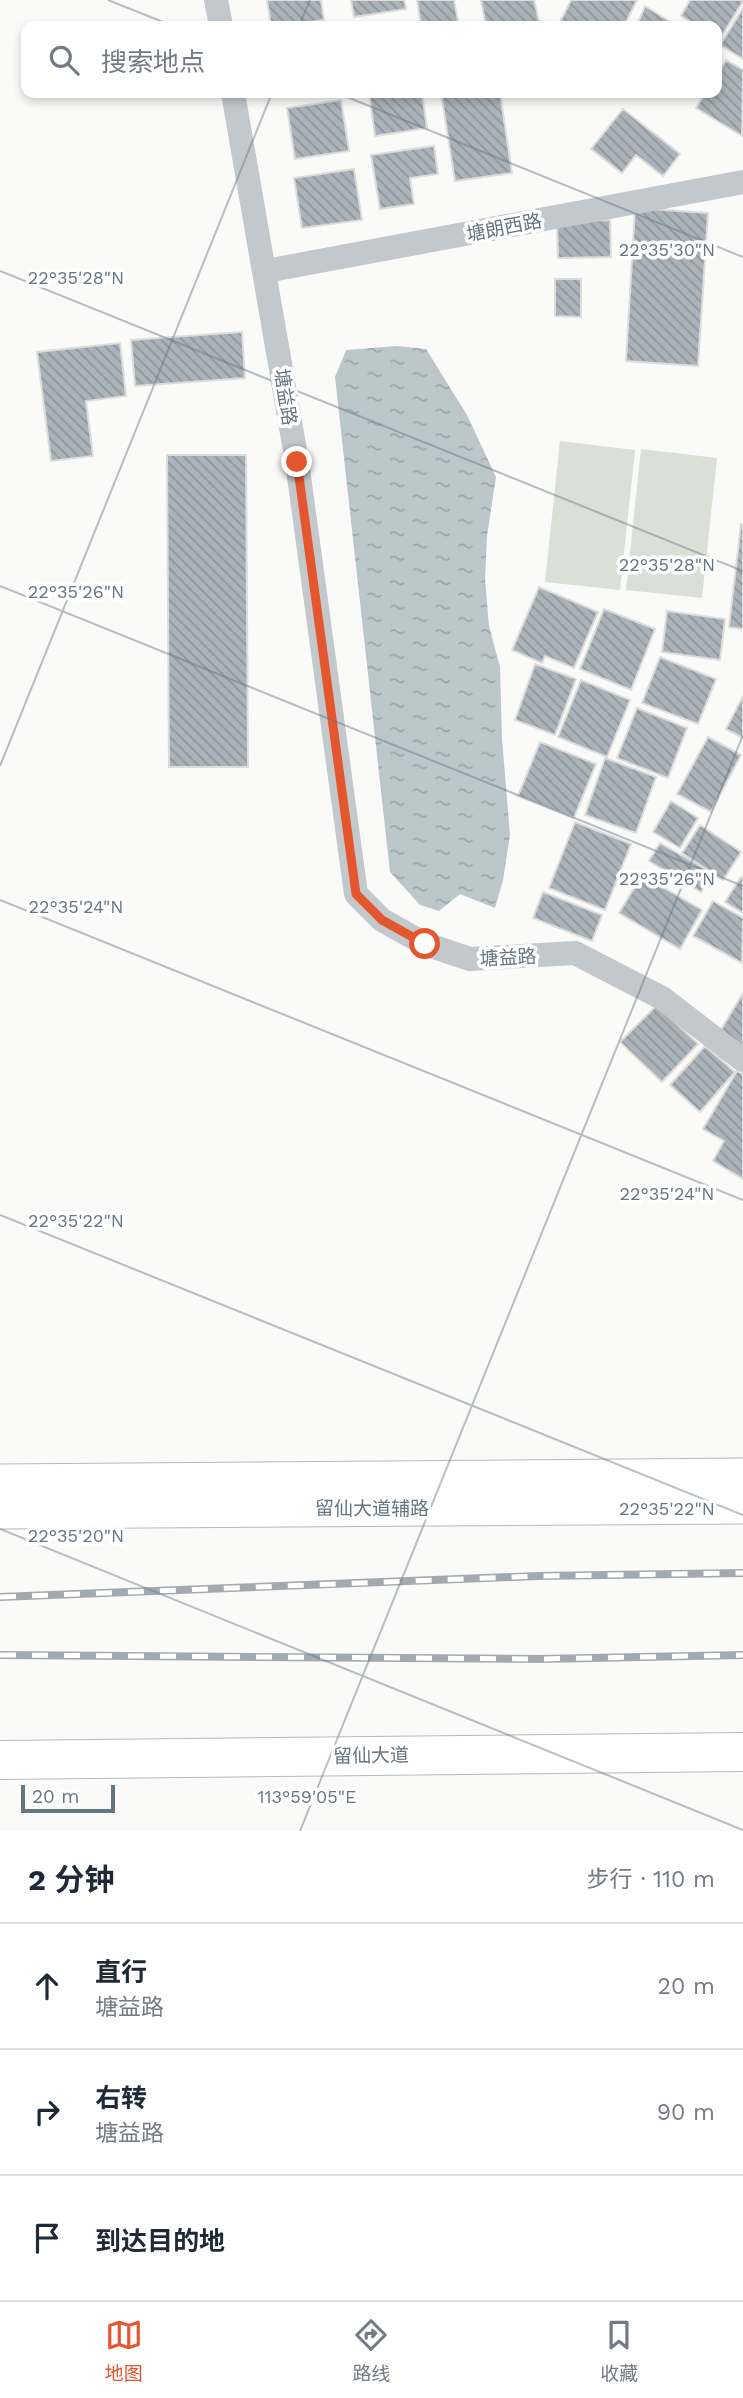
<!DOCTYPE html>
<html lang="zh">
<head>
<meta charset="utf-8">
<style>
  :root { --surface:#fff; --page:#f2f2f3; --text:#1f2937; --muted:#747a83; --line:#e0e1e3; --accent:#e4572e }
  body { margin:0; font-family:"Work Sans","Noto Sans SC",sans-serif; background:var(--page); color:var(--text) }
  .scale { position:absolute; left:21px; bottom:18px; width:94px; box-sizing:border-box; padding-left:7px; border:4px solid #657683; border-top:0; font-size:19px; line-height:24px; white-space:nowrap; color:#657683; -webkit-text-stroke:5px #fff; paint-order:stroke }
  .stop { position:absolute; width:21px; height:21px; margin:-16px; border:5px solid #e4572e; border-radius:50%; background:#fff }
  .stop.end { background:#e4572e; border-color:#fff; box-shadow:0 2px 7px #0008 }
  .list { margin:0; padding:0; list-style:none }
  h2 { display:flex; justify-content:space-between; align-items:center; height:91px; margin:0; padding:0 28px; font-size:30px }
  h2 small { font-size:23px; font-weight:400; color:var(--muted) }
  .list li { display:grid; grid-template-columns:46px 1fr auto; gap:21px; align-items:center; box-sizing:border-box; height:126px; padding:0 28px; border-top:2px solid var(--line) }
  .list b { display:block; font-size:26px; white-space:nowrap }
  .list p { margin:0; font-size:23px; white-space:nowrap; color:var(--muted) }
  .list em { font-size:23px; font-style:normal; color:var(--muted) }
  .icon { flex:none; width:38px; height:38px; fill:none; stroke:currentColor; stroke-width:2; stroke-linecap:round; stroke-linejoin:round }
  .map { position:relative; flex:none; width:743px; height:1831px; overflow:hidden }
  .search { position:absolute; background:var(--surface); box-shadow:0 4px 10px #0003; left:21px; right:21px; top:21px; height:77px; display:flex; align-items:center; gap:18px; box-sizing:border-box; padding:0 24px; border-radius:14px; color:var(--muted); font-size:26px }
  .sheet { height:469px; background:var(--surface) }
  nav { display:flex; justify-content:space-around; align-items:center; box-sizing:border-box; height:98px; border-top:2px solid var(--line); background:var(--surface); font-size:19px; color:var(--muted) }
  nav a { display:grid; justify-items:center; gap:4px }
  nav .on { color:var(--accent) }
  .map>svg:first-child { display:block }
  .green { fill:#dadfd7 }
  .water { fill:url(#water-ripples) }
  .building { fill:url(#building-back-hatch); stroke:#dcdcda; stroke-width:2 }
  .lines { fill:none; stroke-linecap:round; stroke-linejoin:round }
  .secondary-casing { stroke:#b3babf; stroke-width:37 }
  .primary-casing { stroke:#b5babe; stroke-width:40 }
  .street { stroke:#c3c8cc; stroke-width:24 }
  .secondary { stroke:#fff; stroke-width:35 }
  .primary { stroke:#fff; stroke-width:38 }
  .rail-casing { stroke:#a2aab0; stroke-width:8 }
  .rail { stroke:#fff; stroke-width:5; stroke-dasharray:16; stroke-linecap:butt }
  .route { stroke:#e4572e; stroke-width:9 }
  .ticks { fill:none; stroke:#657683; stroke-width:2; stroke-opacity:0.45 }
  .labels { text-anchor:middle; stroke-width:7; stroke-linejoin:round; paint-order:stroke }
  .street-label { font-size:19px; fill:#657683; stroke:#fff }
  .ticks-label { font-size:18px; text-anchor:middle; fill:#657683; stroke:#fff; stroke-width:7; stroke-linejoin:round; paint-order:stroke }
</style>
</head>
<body>
<div class="map">
<svg width="743" height="1831" viewBox="0 0 743 1831">
  <defs>
    <pattern id="water-ripples" width="26" height="14" patternUnits="userSpaceOnUse" patternTransform="scale(1.75)"><rect width="26" height="14" fill="#bbc7cb"/><path d="M2 4q2-2 4 0t4 0M15 11q2-2 4 0t4 0" fill="none" stroke="#9ca6aa"/></pattern>
    <pattern id="building-back-hatch" width="6" height="6" patternUnits="userSpaceOnUse" patternTransform="scale(1.75)"><rect width="6" height="6" fill="#aab3b9"/><path d="M-1 5l2 2M0 0l6 6M5-1l2 2" fill="none" stroke="#8e969c"/></pattern>
  </defs>
  <rect width="100%" height="100%" fill="#fafaf8"/>
  <path class="green" d="M560 441 635 450 620 590 545 582Z
    M641 449 717 458 702 598 626 590Z"/>
  <path class="water" d="M397 346 426 349 467 415 496 477 487 536 485 579 489 626 500 667 502 739 510 835 503 880 495 908 460 894 439 911 420 905 390 872 335 377 346 350Z"/>
  <path class="building" d="M267 0H321L324 20 286 26H271Z
    M351 0H404L406 9 354 17Z
    M417 0H454L459 26H421Z
    M481 0H534L540 26H486Z
    M571 0H637L624 26H569L560 22Z
    M690 0H743V1L720 39 717 37V26H698L681 16Z
    M645 6 677 26H637Z
    M743 8V59L720 45Z
    M726 60 743 70 742 136 696 108 705 93H717V75Z
    M369 93H422L427 128 375 136Z
    M441 93H500L512 173 455 181Z
    M341 100 349 151 295 159 287 108Z
    M623 109 680 154 663 176 636 155 622 173 591 149Z
    M434 146 438 174 410 178 414 204 380 209 371 155Z
    M354 169 362 220 302 228 294 178Z
    M635 208 708 213 698 366 626 361Z
    M610 220 611 257 558 258 557 221Z
    M555 279H581V317L555 316Z
    M242 332 245 378 135 386 131 340Z
    M120 343 126 396 86 401 93 456 51 461 37 352Z
    M167 455H246L248 767H169Z
    M741 524 743 525V629L729 627Z
    M539 587 598 612 574 668 545 656 542 663 512 650Z
    M604 609 655 629 631 690 580 669Z
    M667 611 725 619 720 660 662 652Z
    M660 657 716 679 698 724 642 703Z
    M535 664 576 679 555 735 515 720Z
    M581 680 630 700 607 757 558 737Z
    M743 696V738L726 729Z
    M637 708 687 728 668 778 617 758Z
    M708 737 741 755 711 812 677 794Z
    M540 742 596 764 574 818 518 796Z
    M605 758 656 777 636 833 585 815Z
    M671 801 698 818 680 848 653 832Z
    M575 822 631 844 605 910 549 888Z
    M700 825 741 852 723 880 682 853Z
    M660 843 712 873 701 892 649 861Z
    M642 875 702 910 680 949 619 913Z
    M741 877 743 879V913L725 902Z
    M543 892 602 915 592 941 533 918Z
    M713 901 743 918 742 963 693 936Z
    M743 993V1047L719 1033Z
    M657 1005 698 1044 662 1082 620 1042Z
    M705 1046 735 1072 700 1112 670 1085Z
    M737 1071 743 1074V1179L713 1161 724 1141 703 1129Z"/>
  <g class="lines">
    <defs>
      <path id="secondary" d="M0 1482 743 1476
        M0 1511 743 1506"/>
      <path id="primary" d="M0 1760 743 1752"/>
    </defs>
    <use href="#secondary" class="secondary-casing"/>
    <use href="#primary" class="primary-casing"/>
    <path class="street" d="M216 0 221 26
      M233 93 297 462 356 894 382 920 425 944 470 959 575 953 662 998 743 1060
      M266 271 743 182"/>
    <use href="#secondary" class="secondary"/>
    <use href="#primary" class="primary"/>
    <defs>
      <path id="rail" d="M0 1597 538 1576 743 1573
        M0 1655 541 1659 743 1655"/>
    </defs>
    <use href="#rail" class="rail-casing"/>
    <use href="#rail" class="rail"/>
  </g>
  <g class="lines">
    <path class="route" d="M297 462 356 894 382 920 425 944"/>
  </g>
  <path class="ticks" d="M108 0 173 26M299 26 310 0M337 93 743 257M0 271 743 571M0 586 743 886M0 766 272 93M0 900 743 1200M0 1215 743 1515M0 1529 743 1830M300 1831 743 735"/>
  <g class="labels">
    <g class="street-label">
      <text transform="translate(504 227) rotate(-11)" y="7">塘朗西路</text>
      <text transform="translate(286 397) rotate(81)" y="7">塘益路</text>
      <text transform="translate(508 957) rotate(-3)" y="7">塘益路</text>
      <text x="372" y="1515">留仙大道辅路</text>
      <text transform="translate(371 1755) rotate(-1)" y="7">留仙大道</text>
    </g>
  </g>
  <g class="ticks-label">
    <text x="667" y="256">22°35'30"N</text>
    <text x="76" y="284">22°35'28"N</text>
    <text x="667" y="571">22°35'28"N</text>
    <text x="76" y="598">22°35'26"N</text>
    <text x="667" y="885">22°35'26"N</text>
    <text x="76" y="913">22°35'24"N</text>
    <text x="667" y="1200">22°35'24"N</text>
    <text x="76" y="1227">22°35'22"N</text>
    <text x="667" y="1515">22°35'22"N</text>
    <text x="76" y="1542">22°35'20"N</text>
    <text x="307" y="1803">113°59'05"E</text>
  </g>
</svg>
<div class="scale">20 m</div>
<div class="stop" style="left:425px;top:944px"></div>
<div class="stop end" style="left:297px;top:462px"></div>
<div class="search"><svg class="icon" aria-label="search" viewBox="0 0 24 24"><circle cx="10" cy="10" r="6"/><path d="M15 15l6 6"/></svg>搜索地点</div>
</div>
<section class="sheet">
<h2>2 分钟<small>步行 · 110 m</small></h2>
<ul class="list">
<li><svg class="icon" aria-label="ahead" viewBox="0 0 24 24"><path d="M12 20V5M6 11l6-6 6 6"/></svg><div><b>直行</b><p>塘益路</p></div><em>20 m</em></li>
<li><svg class="icon" aria-label="right" viewBox="0 0 24 24"><path d="M7 20v-9h11M14 6l5 5-5 5"/></svg><div><b>右转</b><p>塘益路</p></div><em>90 m</em></li>
<li><svg class="icon" aria-label="arrive" viewBox="0 0 24 24"><path d="M6 21V4h12l-3 4 3 4H6"/></svg><div><b>到达目的地</b></div></li>
</ul>
</section>
<nav>
<a class="on"><svg class="icon" aria-label="map" viewBox="0 0 24 24"><path d="M3 6l6-2 6 2 6-2v14l-6 2-6-2-6 2zM9 4v14M15 6v14"/></svg>地图</a>
<a><svg class="icon" aria-label="directions" viewBox="0 0 24 24"><path d="M12 3l9 9-9 9-9-9zM9 14v-3h6M13 9l2 2-2 2"/></svg>路线</a>
<a><svg class="icon" aria-label="saved" viewBox="0 0 24 24"><path d="M7 4h10v16l-5-4-5 4z"/></svg>收藏</a>
</nav>
</body>
</html>
